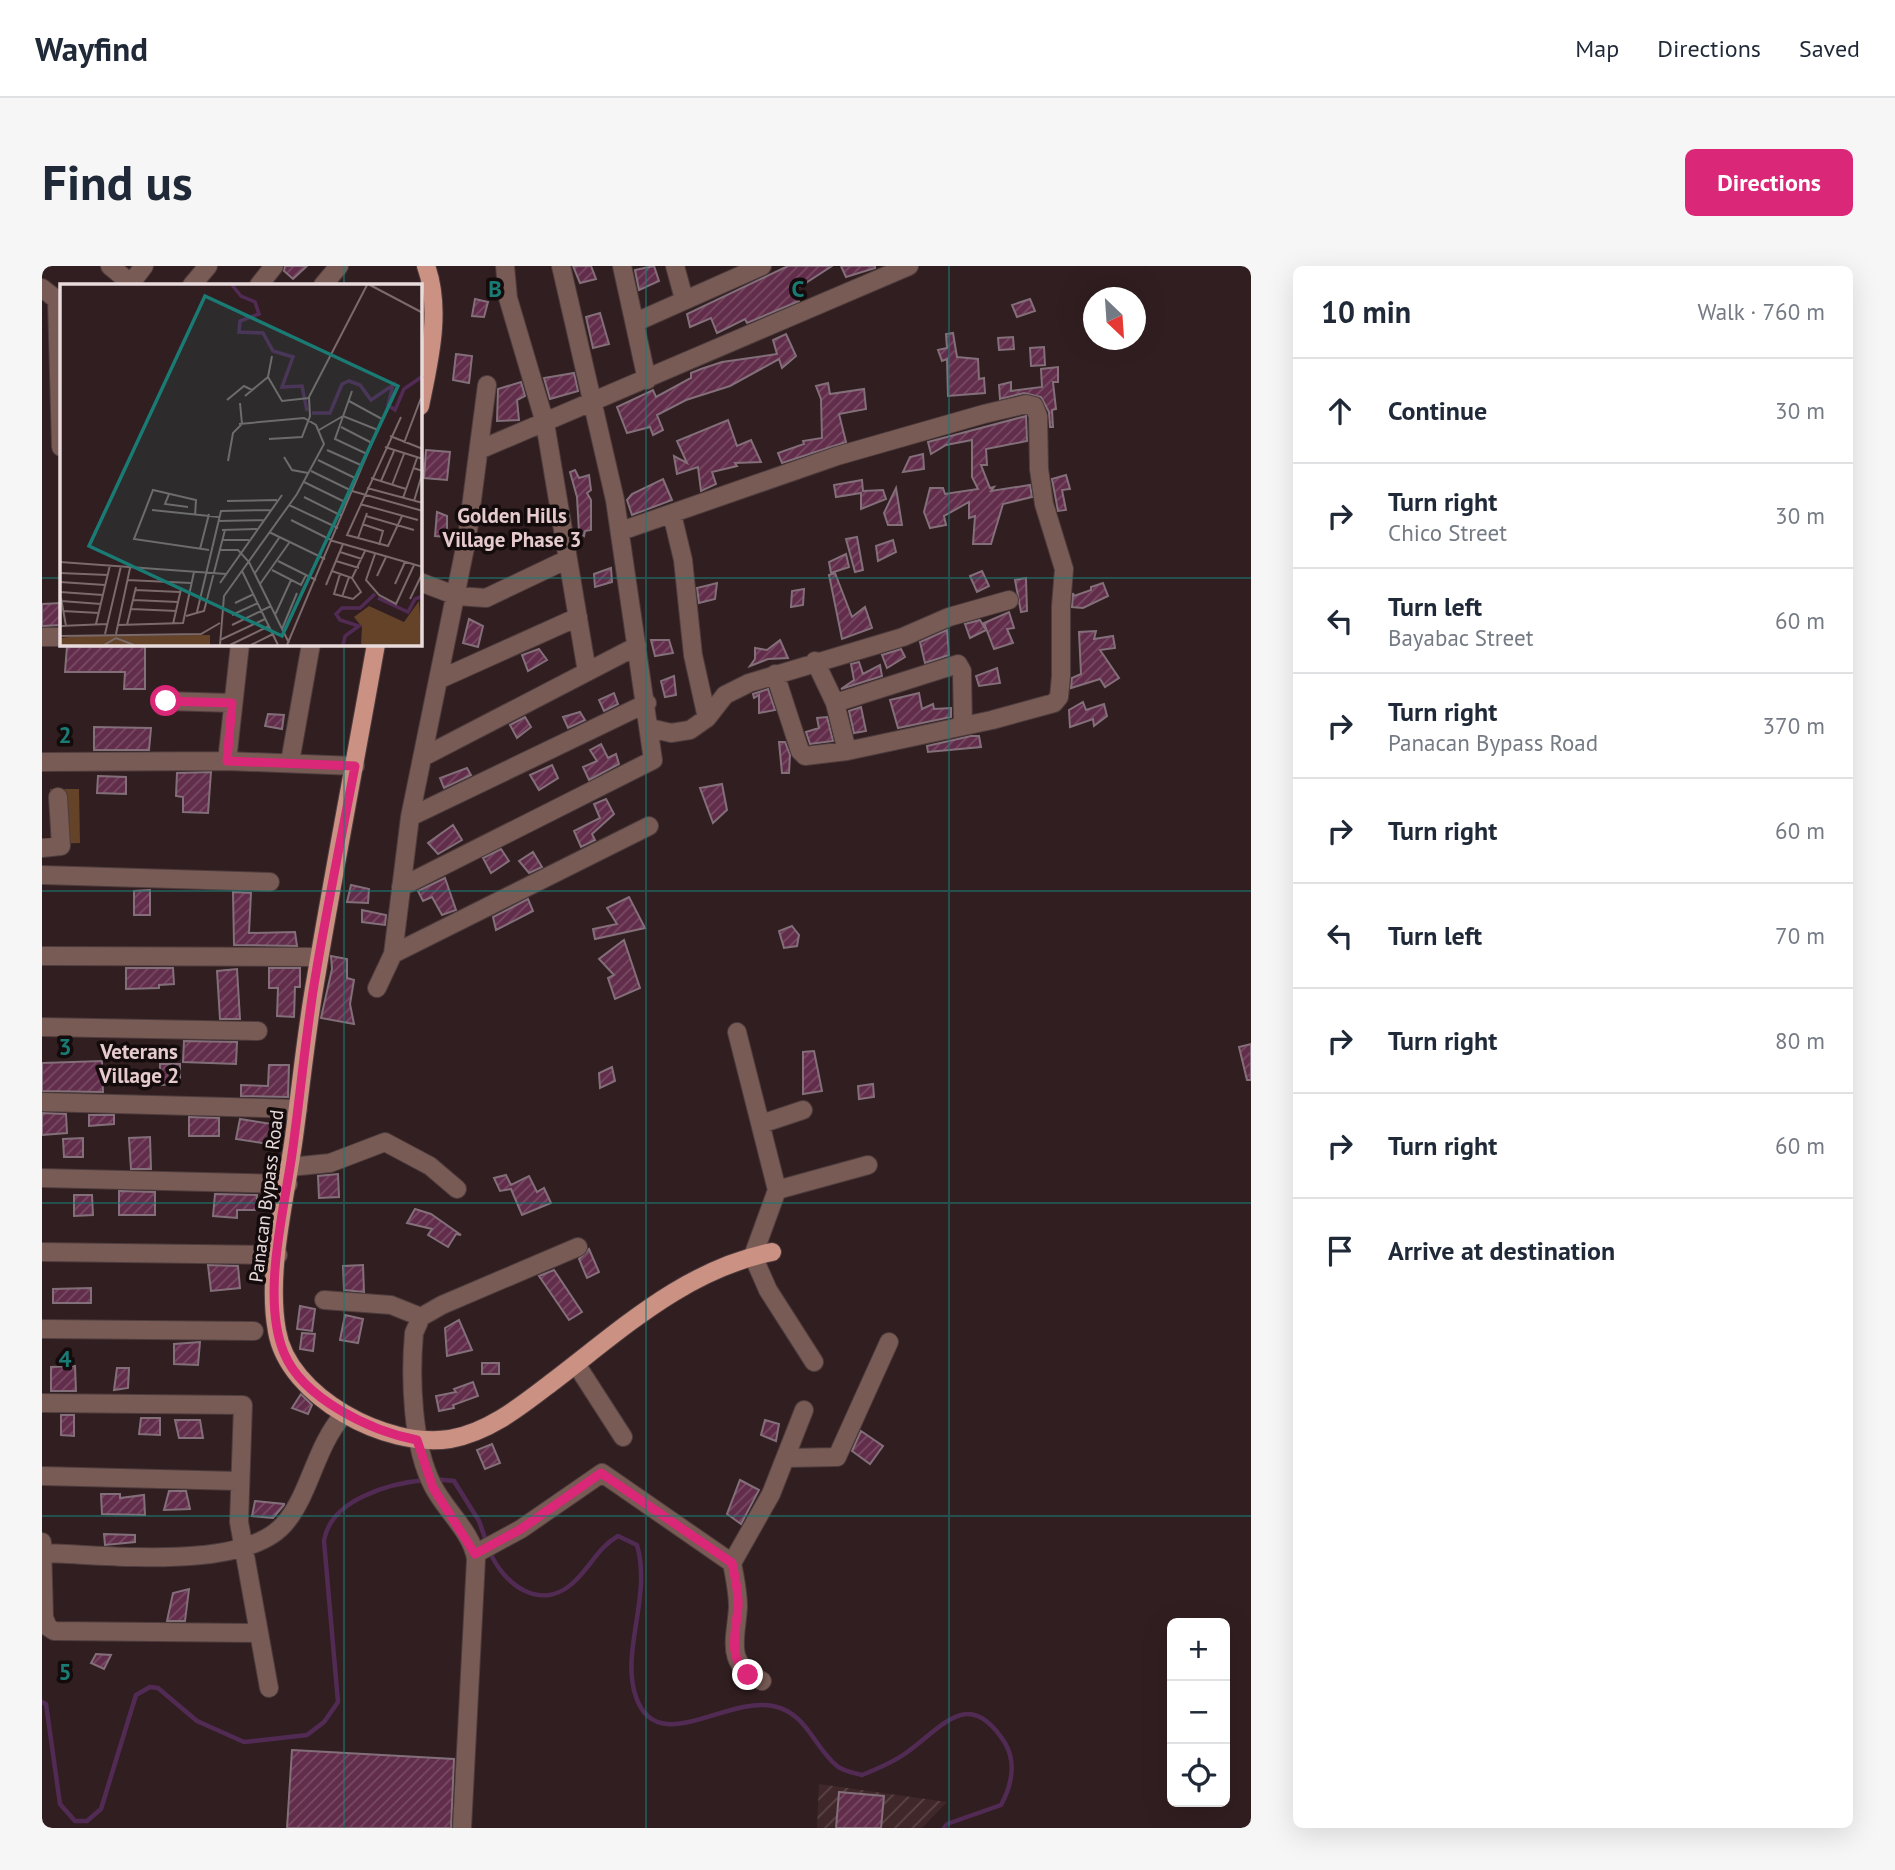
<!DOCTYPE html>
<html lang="en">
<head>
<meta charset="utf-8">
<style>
  :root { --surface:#fff; --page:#f6f6f7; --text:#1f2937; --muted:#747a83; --line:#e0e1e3; --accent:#db2777 }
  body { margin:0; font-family:"PT Sans",sans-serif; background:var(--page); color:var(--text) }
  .controls { position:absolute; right:21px; bottom:21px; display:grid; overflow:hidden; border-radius:10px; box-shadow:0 7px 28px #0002 }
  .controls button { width:63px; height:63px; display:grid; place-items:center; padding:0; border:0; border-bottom:2px solid var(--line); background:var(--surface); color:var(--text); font:35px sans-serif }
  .compass { position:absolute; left:1041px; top:21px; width:63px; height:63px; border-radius:50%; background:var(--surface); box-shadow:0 7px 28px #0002; rotate:155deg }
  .stop { position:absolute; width:21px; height:21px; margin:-16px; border:5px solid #db2777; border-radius:50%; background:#fff }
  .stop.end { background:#db2777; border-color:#fff; box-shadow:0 2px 7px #0008 }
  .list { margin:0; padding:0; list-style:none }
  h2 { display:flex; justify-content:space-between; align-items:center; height:91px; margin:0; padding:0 28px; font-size:30px }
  h2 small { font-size:23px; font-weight:400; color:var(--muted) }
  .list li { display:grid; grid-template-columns:46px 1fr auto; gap:21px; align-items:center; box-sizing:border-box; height:105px; padding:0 28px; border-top:2px solid var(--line) }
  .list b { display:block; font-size:26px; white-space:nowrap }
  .list p { margin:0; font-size:23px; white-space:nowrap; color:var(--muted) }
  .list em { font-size:23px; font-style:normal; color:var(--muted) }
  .icon { flex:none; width:38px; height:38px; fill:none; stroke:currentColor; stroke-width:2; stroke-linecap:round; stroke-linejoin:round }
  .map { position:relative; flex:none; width:1209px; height:1562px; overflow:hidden; border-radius:10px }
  header { display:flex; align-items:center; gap:42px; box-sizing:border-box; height:98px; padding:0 35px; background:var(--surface); border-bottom:2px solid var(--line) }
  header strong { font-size:33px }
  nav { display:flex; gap:38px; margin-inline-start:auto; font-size:24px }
  .intro { display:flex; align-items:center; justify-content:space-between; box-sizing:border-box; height:168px; padding:0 42px }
  h1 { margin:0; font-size:49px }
  .button { padding:18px 32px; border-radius:10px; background:var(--accent); color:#fff; font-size:24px; font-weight:700 }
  main { display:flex; gap:42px; padding:0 42px }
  aside { flex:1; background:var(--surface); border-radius:10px; box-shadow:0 7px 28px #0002 }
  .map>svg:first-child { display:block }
  .industrial { fill:url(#industrial-furrows) }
  .park { fill:#644329 }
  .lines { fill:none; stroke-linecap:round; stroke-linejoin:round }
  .stream { stroke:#522b55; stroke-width:4.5 }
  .building { fill:url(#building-hatch); stroke:#836f79; stroke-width:2 }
  .minor-casing { stroke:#4e3c3e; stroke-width:20 }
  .major-casing { stroke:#4e3c3e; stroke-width:20 }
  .minor { stroke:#775b54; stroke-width:18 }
  .major { stroke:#cb9183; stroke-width:18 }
  .route { stroke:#db2777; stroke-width:9 }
  .grid { fill:none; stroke:#1a7b74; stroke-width:2; stroke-opacity:0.55 }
  .labels { text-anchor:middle; stroke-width:7; stroke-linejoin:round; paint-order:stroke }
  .street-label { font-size:19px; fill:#e9dbdc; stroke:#130b0c }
  .neighbourhood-label { font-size:21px; font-weight:bold; fill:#e6cbce; stroke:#130b0c }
  .inset-river { fill:none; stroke:#522b55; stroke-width:3.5 }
  .inset-road { fill:none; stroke:#7b6a6b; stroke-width:2 }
  .view { fill:#1a7b74; fill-opacity:0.15; stroke:#1a7b74; stroke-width:3.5 }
  .inset-edge { fill:none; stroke:#e9dbdc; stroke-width:3.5 }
  .grid-label { font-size:23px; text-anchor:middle; font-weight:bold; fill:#1a7b74; stroke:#130b0c; stroke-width:7; stroke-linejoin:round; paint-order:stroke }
</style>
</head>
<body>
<header>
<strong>Wayfind</strong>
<nav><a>Map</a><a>Directions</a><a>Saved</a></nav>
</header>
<div class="intro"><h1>Find us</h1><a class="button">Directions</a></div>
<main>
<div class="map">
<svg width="1209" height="1562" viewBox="0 0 1209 1562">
  <defs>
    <pattern id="industrial-furrows" width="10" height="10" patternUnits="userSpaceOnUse" patternTransform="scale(1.75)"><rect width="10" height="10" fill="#40272a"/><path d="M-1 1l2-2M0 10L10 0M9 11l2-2" fill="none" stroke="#5c4648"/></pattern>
    <pattern id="building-hatch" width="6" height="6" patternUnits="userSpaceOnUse" patternTransform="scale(1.75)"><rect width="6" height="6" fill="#622d4a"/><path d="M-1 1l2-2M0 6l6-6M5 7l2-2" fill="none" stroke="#784b64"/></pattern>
  </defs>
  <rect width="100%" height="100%" fill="#311e20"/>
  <path class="industrial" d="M777 1518 905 1536 880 1562H775Z"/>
  <path class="park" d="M8 523H37L38 577 9 578Z"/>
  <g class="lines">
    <path class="stream" d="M392 1213 412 1215 437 1255 444 1275
      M447 1284C462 1321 502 1348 535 1313 550 1298 557 1281 576 1270L595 1279C610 1331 578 1386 594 1431 615 1492 684 1430 731 1440 765 1447 771 1480 795 1500 801 1505 812 1507 820 1509 835 1503 850 1497 864 1487 902 1460 927 1420 963 1477 975 1497 969 1521 959 1539L905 1558 902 1562
      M0 1436 4 1438 18 1538 33 1555H45L59 1543 94 1429 108 1421 116 1422 155 1455 202 1476 265 1469 282 1456 296 1436 282 1275C288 1234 347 1217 384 1214"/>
  </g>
  <path class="building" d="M243 0H265L251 13 242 5Z
    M531 0H549L554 13 538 17Z
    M612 0 617 15 597 24 593 4Z
    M746 0H790L756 22 757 35 705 57 703 53 675 67 669 52 648 61 645 48Z
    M799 0H833V2L804 11Z
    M433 33 446 36 442 51 430 50Z
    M988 33 993 45 975 51 970 39Z
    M558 47 567 78 551 82 544 51Z
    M911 67 915 91 936 93 937 113 942 112 943 127 906 130 905 93 900 95 896 84 905 82 904 68Z
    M744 68 754 90 740 102 737 93 688 120 644 134 615 149 621 164 611 169 608 161 585 167 575 141 611 124 614 131 649 112V107L659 103 680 96 735 88 731 74Z
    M971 71 972 83 957 84 956 72Z
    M1002 81 1003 99 989 100 988 82Z
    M414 88 430 90 427 117 411 114Z
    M1016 101V116H1011L1014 143 1010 144 1011 161H1008L1007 146 999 131 982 127 958 133 957 119 969 116V125L1000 121 999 103Z
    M532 107 536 125 508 133 502 112Z
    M479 116 483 130 475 134 477 154 455 155 456 123Z
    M786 117 788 128 822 123 824 143 797 148 804 176 740 197 736 187 762 178 761 175 780 172 779 133 774 120Z
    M984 150 985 175 944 183 945 199H939L948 222 952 221 949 225 988 219 990 231 961 238 949 278H931L933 250 927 252V236L902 250 904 259 888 262 882 246 888 222H901L903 228 936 223 930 211V174L904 179 889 188 886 176Z
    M686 154 695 180 709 174 719 196 693 197 695 200 670 206 674 218 659 225 656 201 635 208 632 190 645 197 635 175Z
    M384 184 408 186 405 214 382 212Z
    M881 188 882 203 861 206 868 191Z
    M533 204 537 212 547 209 549 224 545 227 549 234V264L543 265 542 270 537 266 535 231 528 206Z
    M1024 209 1028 223 1020 224 1024 244 1016 245 1010 213Z
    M621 213 630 234 590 249 585 234 590 228Z
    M820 214 821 225 841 224 844 233 819 243V227L794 231 792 219Z
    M854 222 860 259H846L842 247Z
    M395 246 405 250V271L393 270Z
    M815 271 821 304 813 306 804 273Z
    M851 274 854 286 836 295 834 280Z
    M804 288 807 301 789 307 787 296Z
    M569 302 570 316 553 321 552 308Z
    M940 305 947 320 935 326 928 310Z
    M793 307 810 351 823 341 830 362 800 373 787 309Z
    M984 312 985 345 979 346 973 314Z
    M675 317 673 333 657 337 655 322Z
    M1061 317 1066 330 1041 342 1030 341 1031 327 1032 330 1049 324V321Z
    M762 323 761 339 749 341 750 325Z
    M19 337V359L0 360V338Z
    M967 346 972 362 965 363 971 377 952 383 942 357Z
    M427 353 441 360 436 381 421 377Z
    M938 354 944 364 928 372 923 358Z
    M905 364 907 389 883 397 878 376Z
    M1054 365 1052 373 1071 370 1073 382 1058 384 1077 412 1063 421 1058 413 1029 422 1030 412 1039 408 1037 366Z
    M609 374H627L631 387 613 390Z
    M738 374 746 392 726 393 708 400 713 393V382L725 384Z
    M25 380H103V423H82L83 406H23Z
    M497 383 505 394 486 405 480 389Z
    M859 383 863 391 845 402 840 389Z
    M817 396 821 408 838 399 840 410 799 423 812 414 809 398Z
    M955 402 958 417 937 420 934 410Z
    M632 410 634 429 623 431 619 415Z
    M726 423 733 444 717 447V429L712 432 711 428Z
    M572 427 576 438 562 445 557 434Z
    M877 427 880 443 891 438 892 443 909 442V451L856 462 848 434Z
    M1041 436 1044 444 1062 438 1065 450 1052 460 1051 453 1028 461 1027 444Z
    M819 441 824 465 812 467 807 445Z
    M538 446 543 454 526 462 521 451Z
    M226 448 242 449 240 463 223 460Z
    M483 451 489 461 475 472 468 459Z
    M785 451 791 475 768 478 764 466 777 462 775 452Z
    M52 461 109 462 107 484H52Z
    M929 470H937L939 481 886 486 885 480Z
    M737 476H743L748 489 747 507H740Z
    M559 478 566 492 574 488 577 498 547 514 541 501 555 495 548 484Z
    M510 499 516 512 497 524 488 509Z
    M425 502 429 509 402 522 398 512Z
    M169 506 166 547 141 546V531L134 530 135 507Z
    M56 510 84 511V528L55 527Z
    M680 518 685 544 671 557 658 522Z
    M564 533 572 548 550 568 553 574 539 581 532 565 558 552 552 538Z
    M411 559 420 574 396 588 386 577Z
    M459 583 467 595 449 607 441 592Z
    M491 586 500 601 487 607 477 595Z
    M403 612 414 644 400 649 390 631 381 635 376 625Z
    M309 619 327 623 326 637 305 636Z
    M108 624V649H92V625Z
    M191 626 209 627 207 667 253 666 255 680 192 679Z
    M587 631 603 662 553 673 551 663 575 658 565 642Z
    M486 633 491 645 454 664 451 651Z
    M320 644 344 649 343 659 320 656Z
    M750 660 757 669 755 680 742 682 737 665Z
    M582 674 598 722 573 733 566 712 572 709 557 693Z
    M289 690 305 693V712L312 714 308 738 312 758 279 752 290 703Z
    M84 702H131L132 718 117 719V722L84 723Z
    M227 702H258V721H253L252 751 235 750 236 722H227Z
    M195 703 198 753H178L175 705Z
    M142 775 195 776 194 798 141 796Z
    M1209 778V814H1205L1197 781Z
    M772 785 780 825 761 828V786Z
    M60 795 61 826 0 825V797Z
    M118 798H138V818L118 819Z
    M227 799H247L246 831 199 830V819L226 820Z
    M570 801 573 815 558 822 557 807Z
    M831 818 832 831 817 833 816 820Z
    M0 847 24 848 25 867 0 869Z
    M47 849H72V858L47 860Z
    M147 851 177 852V870H147Z
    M198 853 230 858 227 878 194 873Z
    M108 871 109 903H89L87 872Z
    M41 872V891H22L21 873Z
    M296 908 297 931 277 932 276 910Z
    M464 909 469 919 487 910 495 926 502 922 509 937 480 949 469 923 458 925 452 912Z
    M77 925 113 926V949H77Z
    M173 928 215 929 214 944H195V952L171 950Z
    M32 929H50L51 949 32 950Z
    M373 943 389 948 419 969 414 968 406 981 386 969 390 963 365 957Z
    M547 983 557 1006 545 1012 537 993Z
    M166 999 196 1000 198 1022 169 1025Z
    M321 999 322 1026 302 1024 301 1000Z
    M512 1004 540 1046 527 1054 497 1010Z
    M49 1022V1037H11V1023Z
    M258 1040 273 1043 270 1065 255 1063Z
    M303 1049 321 1053 316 1077 298 1074Z
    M417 1054 430 1084 405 1090 403 1062Z
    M260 1067 273 1068 271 1085 258 1083Z
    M158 1076 156 1099 132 1098V1078Z
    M440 1097H457V1108H440Z
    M33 1100 34 1125H9V1101Z
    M75 1102H87L86 1122 72 1124Z
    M431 1116 436 1130 411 1139 412 1142 397 1145 394 1130 414 1126 412 1123Z
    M259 1128 270 1139 266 1148 250 1142Z
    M19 1149H32V1170L19 1169Z
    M99 1152H118V1169L97 1168Z
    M133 1154H158L161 1172H137Z
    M723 1154 737 1158 734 1175 719 1169Z
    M819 1165 841 1180 828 1198 810 1185Z
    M450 1178 458 1197 443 1203 435 1184Z
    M698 1214 717 1224 699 1258 685 1248Z
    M127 1225H144L148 1243 122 1244Z
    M59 1228H78V1232L102 1229 103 1249 60 1248Z
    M213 1235 242 1238V1239L231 1252 210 1250Z
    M62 1268 93 1269V1276L63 1279Z
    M147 1323 143 1355H125L131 1327Z
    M54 1388 69 1389 62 1403 49 1397Z
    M250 1484 412 1493 409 1562H245Z
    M797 1526 842 1530 839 1562H794Z"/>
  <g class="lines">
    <defs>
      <path id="minor" d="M68 0 91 19
        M463 0 466 32 503 157 545 406
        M580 0 605 114
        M633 0 642 33
        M89 17 102 0
        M150 19 166 0
        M217 19 232 0
        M281 19 297 0
        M0 22 19 37
        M15 34 19 181
        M594 56 720 0
        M437 184 867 0
        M630 248 641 294 651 389 665 452
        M579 265 795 190 942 148 984 138 992 140 996 150 997 203 1002 238 1022 303 1019 340V410L1017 431 1012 437 950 454 805 485 763 490 758 485 733 408
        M378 316 415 330 444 332 526 293
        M0 371H19
        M773 395 793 437 805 485
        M396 414 536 351
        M123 435 190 437
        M793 437 916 398 920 405 921 460
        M608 462 629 467 648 464 665 452 683 429 707 417 861 371 907 351 967 334
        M381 491 595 380
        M185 495 198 378
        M0 496 185 495 313 500
        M248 496 269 378
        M368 551 605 437
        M0 582 19 580 16 531
        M0 609 228 616
        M359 621 611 494 573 234 519 0
        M351 688 607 560
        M0 690 277 691
        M335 722 351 688 368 551 425 272 445 119
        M0 761 216 765
        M695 766 735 924 711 990 726 1024 772 1096
        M0 836 256 843
        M719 858 761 844
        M248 901 288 897 343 876 388 900 415 923
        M0 912 246 918
        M735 924 826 899
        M0 986 236 989
        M282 1034 349 1039 379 1051
        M0 1063 212 1065
        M534 1098 581 1171
        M0 1137 201 1139 197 1256 227 1422
        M745 1192 795 1191 847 1076
        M0 1210 196 1215
        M0 1276 2 1352 6 1361 12 1365 217 1367
        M0 1287C61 1288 204 1307 244 1256 269 1225 273 1181 302 1148
        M433 1288 479 1263 560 1207 690 1297C693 1312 696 1326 696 1341 694 1375 682 1397 720 1415
        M690 1297 729 1228 762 1144
        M420 1562 434 1293C430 1266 403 1244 391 1220 370 1180 368 1112 372 1067L379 1051 400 1039 536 981"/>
      <path id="major" d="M378 140C387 96 400 44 384 0
        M334 378C314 491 292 604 273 717 264 768 259 820 252 871 244 930 224 1006 235 1065 246 1131 345 1183 408 1173 447 1166 479 1140 509 1117 579 1064 642 1004 730 986"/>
    </defs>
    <use href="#minor" class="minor-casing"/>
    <use href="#major" class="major-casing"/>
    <use href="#minor" class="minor"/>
    <use href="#major" class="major"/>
  </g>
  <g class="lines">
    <path class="route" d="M124 435 190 437 185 495 313 500C299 573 284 646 272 719 263 775 258 832 250 888 242 945 219 1032 242 1087 261 1133 329 1165 375 1174L391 1222 433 1288 479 1263 559 1207 690 1297C693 1312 697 1326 696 1341 694 1366 685 1391 706 1409"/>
  </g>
  <path class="grid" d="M302 0V19M604 0V1562M907 0V1562M0 312H19M378 312H1209M302 378V1562M0 625H1209M0 937H1209M0 1250H1209"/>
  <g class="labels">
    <g class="street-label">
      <text transform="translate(224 930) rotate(-83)" y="7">Panacan Bypass Road</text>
    </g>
    <g class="neighbourhood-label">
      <text x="470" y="257">Golden Hills<tspan x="470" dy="24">Village Phase 3</tspan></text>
      <text x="97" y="793">Veterans<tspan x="97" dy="24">Village 2</tspan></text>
    </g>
  </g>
  <g transform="translate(18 18)">
    <rect width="362" height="362" fill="#311e20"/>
    <path d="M150 351V361H0V354L18 352Z" fill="#644329"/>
    <path d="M359 317 362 361H301L302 343 294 333 309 322 344 338Z" fill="#644329"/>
    <path class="inset-river" d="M172 1 181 12 195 18 199 30 180 37 179 48 203 49 213 67 233 73 222 103 242 102 247 127M252 129H270L282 100 289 97 300 101 311 116 333 101 328 121 335 126 344 105 363 92M318 314 348 328 355 315 363 312M283 361 285 352 299 342 280 336 276 330 282 324H300L315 310"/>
    <path class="inset-road" d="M310 1 363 29M208 93 222 117 249 114M292 107 275 155 307 170M185 112 208 93 212 72M167 116 184 102 192 106M341 133 287 251 328 262 342 232M281 143 312 159M259 146 283 132 318 146M330 152 363 165M209 155 242 153 250 132 249 113 307 1M344 159 361 114M325 163 363 175M267 166 303 182M224 173 232 186 248 189M258 176 297 195M168 177 173 149 182 140 180 119M353 184 363 187 354 217M251 187 292 207 363 227M311 194 346 205M321 197 334 167M244 198 287 219M332 201 344 170M307 204 363 219M109 210 105 220 128 223M244 213 282 232M343 214 357 174M167 217 217 216M300 220 358 236M229 221 278 244M92 226 159 233M135 232 136 216 93 206 74 255 149 266M306 232 354 246M231 236 273 257 363 283M158 237 204 236M302 240 323 247 319 261M162 246 197 245M209 248 265 275M298 254 307 229M162 256H189M140 265 149 230M160 266H178L189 278 229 359M280 268 302 275M315 270 306 296 319 311 336 320 354 281M218 277 256 296M276 277 299 284M0 278 166 290M212 286 241 301 246 291M182 287 218 361M272 287 292 294 301 308 293 315 274 310 280 290M0 289 48 291M195 289 219 254M317 292 326 273M292 294 305 267M67 296 131 299M0 298 45 301M160 299 222 211M200 300 229 259M335 300 345 278M266 301 283 260M75 306 120 308M0 308 43 311M282 313 289 293M1 314 6 342M350 315 363 288M73 316 118 318M1 317 41 320M175 319 194 310M71 325 117 327M3 327 39 329M137 328 161 227 211 226M172 331 198 319M215 331 231 296M126 332 144 327 165 246M36 340 50 281M113 340 121 305M58 341 123 339 134 288M67 341 76 303M172 341 211 322M0 342 47 340M222 345 237 309M45 350 61 282M56 350 70 284M0 352 141 350 160 339M160 356 205 335M44 361 56 354 74 361M160 361 164 312 237 210 264 160 256 141 244 134 179 140M170 361 209 342M191 361 213 350M227 361 322 135 289 117"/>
    <path class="view" d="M145 12 338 102 222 352 29 262Z"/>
    <rect width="362" height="362" class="inset-edge"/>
  </g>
  <g class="grid-label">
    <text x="453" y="31">B</text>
    <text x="756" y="31">C</text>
    <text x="23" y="477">2</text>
    <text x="23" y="789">3</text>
    <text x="23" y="1101">4</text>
    <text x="23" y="1414">5</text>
  </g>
</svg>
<div class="controls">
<button>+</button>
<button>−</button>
<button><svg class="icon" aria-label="locate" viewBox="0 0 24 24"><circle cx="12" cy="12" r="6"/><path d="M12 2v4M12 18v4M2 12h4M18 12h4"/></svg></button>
</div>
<svg class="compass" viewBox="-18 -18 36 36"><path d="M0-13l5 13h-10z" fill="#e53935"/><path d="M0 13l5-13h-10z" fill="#747a83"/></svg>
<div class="stop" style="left:124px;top:435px"></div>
<div class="stop end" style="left:706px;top:1409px"></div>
</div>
<aside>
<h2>10 min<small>Walk · 760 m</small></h2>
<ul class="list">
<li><svg class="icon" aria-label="ahead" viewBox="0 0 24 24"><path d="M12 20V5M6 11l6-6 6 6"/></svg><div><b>Continue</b></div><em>30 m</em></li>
<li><svg class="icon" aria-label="right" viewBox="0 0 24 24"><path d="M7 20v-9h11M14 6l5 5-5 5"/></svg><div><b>Turn right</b><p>Chico Street</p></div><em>30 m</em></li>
<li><svg class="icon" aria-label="left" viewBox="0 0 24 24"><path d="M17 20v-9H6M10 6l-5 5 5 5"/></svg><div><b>Turn left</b><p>Bayabac Street</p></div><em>60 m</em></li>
<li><svg class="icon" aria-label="right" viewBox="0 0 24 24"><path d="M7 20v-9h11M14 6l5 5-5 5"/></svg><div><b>Turn right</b><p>Panacan Bypass Road</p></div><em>370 m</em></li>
<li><svg class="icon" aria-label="right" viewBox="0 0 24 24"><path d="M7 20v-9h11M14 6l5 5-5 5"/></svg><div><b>Turn right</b></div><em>60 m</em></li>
<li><svg class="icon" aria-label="left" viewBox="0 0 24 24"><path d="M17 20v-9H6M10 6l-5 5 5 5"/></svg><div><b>Turn left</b></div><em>70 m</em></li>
<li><svg class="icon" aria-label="right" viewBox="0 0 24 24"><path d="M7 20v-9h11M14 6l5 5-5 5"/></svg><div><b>Turn right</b></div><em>80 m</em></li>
<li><svg class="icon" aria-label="right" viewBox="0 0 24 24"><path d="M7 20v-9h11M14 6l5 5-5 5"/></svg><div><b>Turn right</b></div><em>60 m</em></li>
<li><svg class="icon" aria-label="arrive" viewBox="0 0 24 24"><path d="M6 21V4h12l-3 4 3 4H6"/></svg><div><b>Arrive at destination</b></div></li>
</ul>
</aside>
</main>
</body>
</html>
